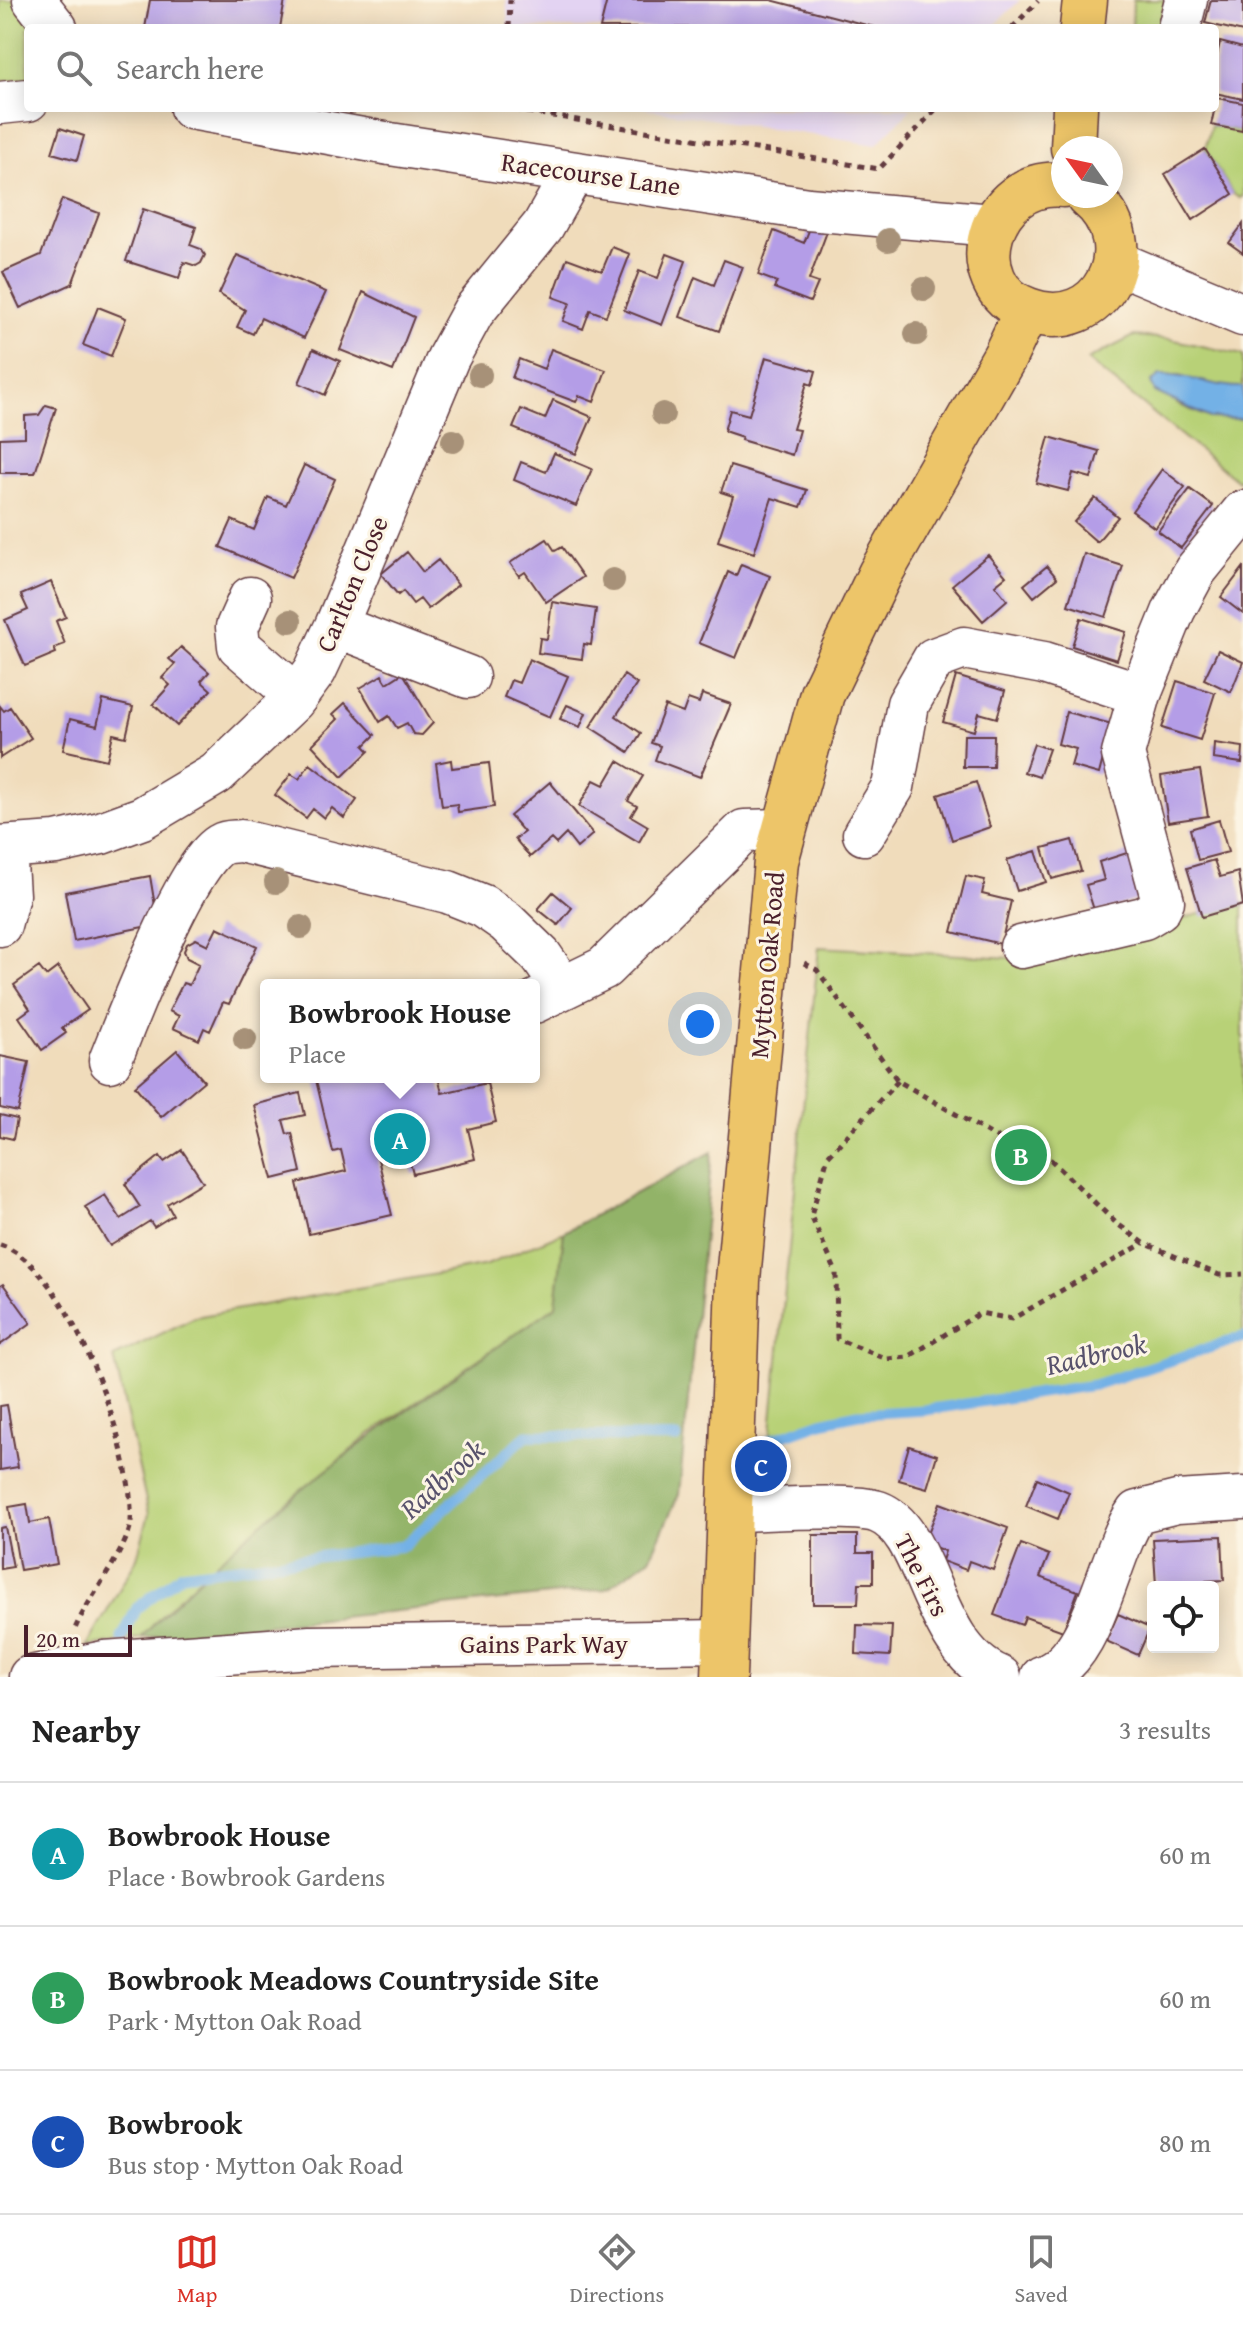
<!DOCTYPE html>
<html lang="en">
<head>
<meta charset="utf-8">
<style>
  :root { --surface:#fff; --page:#f6f6f6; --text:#222; --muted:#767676; --line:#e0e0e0; --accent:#d93025 }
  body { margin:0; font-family:"Gentium Book Plus",serif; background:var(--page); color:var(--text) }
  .controls { position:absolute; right:24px; bottom:24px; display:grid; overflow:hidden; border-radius:8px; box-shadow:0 4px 20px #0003 }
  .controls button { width:72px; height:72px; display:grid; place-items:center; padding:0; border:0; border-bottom:2px solid var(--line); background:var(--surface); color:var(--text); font:40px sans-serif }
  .compass { position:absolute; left:1051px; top:136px; width:72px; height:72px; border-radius:50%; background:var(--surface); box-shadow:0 4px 20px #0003; rotate:303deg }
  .scale { position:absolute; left:24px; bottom:20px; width:108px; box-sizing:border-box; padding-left:8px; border:4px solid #4a1f2b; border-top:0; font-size:22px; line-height:28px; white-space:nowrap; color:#4a1f2b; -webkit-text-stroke:6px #fcf5e5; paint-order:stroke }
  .you { position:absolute; left:700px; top:1024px; width:28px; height:28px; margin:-20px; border:6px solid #fff; border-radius:50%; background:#1a73e8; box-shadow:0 0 0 12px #1a73e833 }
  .badge { display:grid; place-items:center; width:52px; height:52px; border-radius:50%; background:var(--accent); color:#fff; font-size:26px; font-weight:700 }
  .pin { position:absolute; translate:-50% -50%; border:4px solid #fff; box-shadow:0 2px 8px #0006 }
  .popup { position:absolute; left:260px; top:979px; width:280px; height:104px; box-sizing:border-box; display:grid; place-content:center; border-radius:8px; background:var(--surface); filter:drop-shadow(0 2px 6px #0005); font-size:26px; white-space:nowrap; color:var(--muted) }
  .popup b { font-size:30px; color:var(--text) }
  .popup::after { content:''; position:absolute; left:50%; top:100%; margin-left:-16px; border:16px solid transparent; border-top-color:var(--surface) }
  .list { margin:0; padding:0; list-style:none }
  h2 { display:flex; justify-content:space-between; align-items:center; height:104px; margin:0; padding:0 32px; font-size:34px }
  h2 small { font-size:26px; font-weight:400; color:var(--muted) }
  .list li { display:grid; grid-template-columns:52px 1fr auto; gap:24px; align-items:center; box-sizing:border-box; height:144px; padding:0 32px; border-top:2px solid var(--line) }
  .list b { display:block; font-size:30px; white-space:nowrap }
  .list p { margin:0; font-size:26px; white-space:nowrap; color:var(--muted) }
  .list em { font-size:26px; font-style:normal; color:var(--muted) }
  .icon { flex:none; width:44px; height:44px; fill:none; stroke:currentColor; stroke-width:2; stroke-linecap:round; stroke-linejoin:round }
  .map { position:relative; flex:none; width:1243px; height:1677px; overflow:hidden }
  .search { position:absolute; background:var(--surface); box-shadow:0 4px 20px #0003; left:24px; right:24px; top:24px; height:88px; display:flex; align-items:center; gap:20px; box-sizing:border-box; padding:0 28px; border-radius:8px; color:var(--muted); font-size:30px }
  .sheet { height:536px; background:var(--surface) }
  nav { display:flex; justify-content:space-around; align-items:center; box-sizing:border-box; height:112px; border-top:2px solid var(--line); background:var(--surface); font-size:22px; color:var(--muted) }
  nav a { display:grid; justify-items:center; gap:4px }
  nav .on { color:var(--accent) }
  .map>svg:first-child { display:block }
  .built { fill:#e3d3f2 }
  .green { fill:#b8d177; stroke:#817851; stroke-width:2 }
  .forest { fill:#92b368; stroke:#6e694a; stroke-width:2 }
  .water { fill:#73b1e6; stroke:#5e6888; stroke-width:2 }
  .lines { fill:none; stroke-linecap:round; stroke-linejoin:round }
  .stream { stroke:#73b1e6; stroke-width:11 }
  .building { fill:#b49de7 }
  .minor-casing { stroke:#633b41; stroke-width:45 }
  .major-casing { stroke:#633b41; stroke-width:47 }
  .path { stroke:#633b41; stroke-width:5; stroke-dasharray:6 6; stroke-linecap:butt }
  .minor { stroke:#fff; stroke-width:42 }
  .major { stroke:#edc569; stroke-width:44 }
  .tree { fill:#a79178 }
  .labels { text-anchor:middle; stroke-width:6; stroke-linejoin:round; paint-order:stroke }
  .street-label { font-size:26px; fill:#4a1f2b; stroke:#fcf5e5 }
  .water-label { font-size:28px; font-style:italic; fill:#58526c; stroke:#fcf5e5 }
</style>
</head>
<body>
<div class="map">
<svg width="1243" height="1677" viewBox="0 0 1243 1677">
  <rect width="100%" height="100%" fill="#fcf5e5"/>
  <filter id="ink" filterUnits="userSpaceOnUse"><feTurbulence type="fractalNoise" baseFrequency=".0125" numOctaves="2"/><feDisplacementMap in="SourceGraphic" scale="16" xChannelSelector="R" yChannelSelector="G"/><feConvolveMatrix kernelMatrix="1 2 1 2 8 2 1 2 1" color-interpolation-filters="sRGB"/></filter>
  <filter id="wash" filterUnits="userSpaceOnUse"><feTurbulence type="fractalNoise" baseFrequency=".006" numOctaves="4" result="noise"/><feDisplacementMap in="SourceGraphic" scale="32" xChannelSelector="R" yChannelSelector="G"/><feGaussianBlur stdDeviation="1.8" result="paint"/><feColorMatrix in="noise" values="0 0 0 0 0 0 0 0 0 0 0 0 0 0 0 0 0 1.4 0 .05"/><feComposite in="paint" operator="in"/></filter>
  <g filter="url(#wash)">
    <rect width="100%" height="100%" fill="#f0dcbb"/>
    <path class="built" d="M506 0H1020L992 28H508Z
      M641 108H912L876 145Z"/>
    <path class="green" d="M0 0H17L40 28H28V78L0 81Z
      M1133 0H1166L1158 28H1132Z
      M1243 124V196L1240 198 1233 194 1205 149 1211 125 1241 131Z
      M1134 336 1170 339 1243 355V387L1220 388 1176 375 1177 404 1210 418 1243 419V473L1238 481 1087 360Z
      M1243 903V1337L1094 1385 925 1410 858 1414 821 1422 770 1440 819 947 1066 961 1065 948Z
      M564 1232 556 1306 370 1434 178 1598 141 1638 87 1647 137 1558 149 1514 114 1357 195 1317 487 1265Z"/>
    <path class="forest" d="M712 1152 679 1494 650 1558 606 1589 141 1638C260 1508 412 1406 556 1306L564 1232Z"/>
    <path class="water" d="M1160 375C1189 374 1214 388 1243 387V419L1210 418 1155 392 1151 383Z"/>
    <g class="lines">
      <path class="stream" d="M770 1440 821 1422 858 1414 925 1410 1094 1385 1243 1337
        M122 1638 137 1608 182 1574 403 1546 527 1435 677 1438"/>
    </g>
    <g id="blocks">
      <path class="building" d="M150 0H285L280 28H145Z
        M607 0H771L874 27 600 28Z
        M1211 0H1243V32L1205 23Z
        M1220 42 1243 48V99L1215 93V64Z
        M1217 98 1243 103 1242 131 1211 125Z
        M60 128 84 136 77 160 52 153Z
        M1205 149 1233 194 1193 220 1165 174Z
        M62 199 99 213 72 284 20 308 3 272 41 255Z
        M143 209 196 227 190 245 201 249 205 255 201 263 196 266 184 262 179 278 126 261Z
        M812 223 828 229 809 280 818 283 810 302 774 288 777 282 758 275 774 231 804 243Z
        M1243 224V253L1229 243Z
        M612 247 630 254 606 316 590 310 583 329 563 321 570 303 553 297 567 258 602 271Z
        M667 254 686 261 662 325 624 310 639 271 658 278Z
        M237 255 326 292 304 338 261 318 253 334 237 327 245 310 219 294Z
        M724 260 743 267 719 331 680 317 695 277 714 285Z
        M363 292 414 317 393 371 340 350Z
        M98 307 126 318 111 356 83 345Z
        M313 349 340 361 325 395 299 383Z
        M551 349 606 370 594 402 579 396 576 402 512 378 519 359 544 369Z
        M766 357 816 371 812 385 807 383 793 429 799 430 792 455 741 440 742 437 724 431 730 410 749 415Z
        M553 400 592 417 576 454 513 428 521 409 545 419Z
        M46 405 56 408 35 473H0V438L25 437V416L39 415Z
        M1049 437 1099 451 1091 478 1073 473 1068 491 1036 483Z
        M554 453 592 469 576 506 514 480 521 462 546 472Z
        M304 465 335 479 291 578 220 547 232 520 254 530 268 497 286 505Z
        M730 466 807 490 801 507 772 498 754 553 718 541 733 496 721 492Z
        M1162 469 1185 487 1155 528 1132 511Z
        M1190 489 1213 506 1181 548 1158 531Z
        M1095 498 1118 517 1097 542 1074 522Z
        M547 539 555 551 562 547 583 577 546 602 525 572 519 576 510 563Z
        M407 552 423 572 438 560 458 585 428 609 420 599 413 604 403 591 398 595 381 574Z
        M1084 554 1123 566 1106 617 1068 605Z
        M988 555 1006 576 995 585 1007 600 983 621 952 585Z
        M741 564 770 576 736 658 699 643 728 572 736 576Z
        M1047 566 1057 578 1034 597 1024 585Z
        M1243 568V614L1221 597Z
        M51 582 66 617 56 621 65 644 54 648 56 653 25 666 5 620 28 610 21 595Z
        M552 602 596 609 591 645 584 644 582 659 538 653 540 638 547 639Z
        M1081 618 1126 632 1117 660 1072 646Z
        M181 647 209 672 201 681 211 690 177 726 153 704 170 685 162 678 175 664 169 659Z
        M1218 650 1243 662 1231 692 1204 679Z
        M529 659 568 676 550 717 504 697 511 680 519 683Z
        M403 673 433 723 422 735 413 734 407 723 397 728 389 716 380 722 360 688 382 675 387 683Z
        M624 675 637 684 616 716 641 733 629 752 590 727Z
        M956 676 1005 691 997 718 979 713 974 731 943 722Z
        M1177 681 1215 693 1200 740 1162 728Z
        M702 694 731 704 700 777 655 760 660 746 651 743 665 706 683 713 688 699 699 703Z
        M103 700 133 707 126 737 113 734 107 760 63 750 70 719 97 726Z
        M345 703 375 735 364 746 369 751 342 777 312 745 338 719 333 714Z
        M567 705 586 713 580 727 560 719Z
        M0 706 4 711 10 707 31 738 0 758Z
        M1066 712 1112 724 1099 774 1071 766 1076 749 1058 744Z
        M964 735H994L993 767H963Z
        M1214 743 1243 747 1242 763 1213 759Z
        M1034 744 1049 749 1039 777 1024 772Z
        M451 760 452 768 489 763 494 807 458 812 457 804 442 806 436 763Z
        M618 761 643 776 628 801 637 806 631 816 648 826 639 842 579 806 594 780 604 785Z
        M310 764 357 800 344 818 332 808 324 818 313 809 306 818 275 795 291 774 299 779Z
        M1200 770 1208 816 1168 822 1161 776Z
        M550 782 593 834 577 848 566 834 556 844 551 839 530 857 515 839 524 832 510 816Z
        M976 782 990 827 952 840 938 795Z
        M1219 820 1228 852 1198 860 1190 829Z
        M1072 840 1081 871 1052 879 1043 848Z
        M1036 851 1046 882 1017 891 1007 860Z
        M1130 852 1144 898 1095 913 1086 885 1104 880 1099 862Z
        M1214 860 1220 877 1238 872 1243 905 1202 917 1187 868Z
        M150 876 158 924 74 941 65 892Z
        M966 876 985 880 982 894 1011 901 1001 944 952 932Z
        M553 892 572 908 558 925 538 909Z
        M217 927 257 946 229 1004 223 1002 210 1031 204 1028 199 1040 173 1028 179 1016 169 1011 183 983 189 985 199 964 187 958 184 951 187 944 196 939 208 945Z
        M39 967 46 976 58 967 88 1010 62 1028 66 1033 42 1050 19 1017 30 1009 14 985Z
        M177 1050 204 1081 161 1117 135 1086Z
        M0 1056 29 1062 18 1112 0 1108Z
        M330 1077H438L442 1093 487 1083 496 1122 468 1129 475 1159 413 1174 406 1148 377 1155 392 1215 309 1234 297 1183 346 1171 341 1150 333 1152 316 1080Z
        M300 1093 305 1115 283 1120 287 1134 292 1133 301 1172 273 1179 254 1105Z
        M0 1115 17 1119 13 1139 0 1136Z
        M182 1150 203 1182 167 1204 173 1215 154 1227 150 1221 110 1246 85 1207 105 1195 121 1219 140 1207 125 1184 160 1156 164 1162Z
        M3 1284 31 1323 0 1345V1286Z
        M7 1405 18 1467 0 1470V1406Z
        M909 1446 937 1455 927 1488 899 1480Z
        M1037 1478 1069 1492 1058 1519 1026 1506Z
        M940 1503 1008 1528 993 1570 969 1561 966 1570 942 1561 945 1551 924 1543Z
        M27 1504 30 1523 49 1519 57 1564 20 1570 9 1507Z
        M5 1527 13 1567 0 1569V1528Z
        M813 1535H857V1553H873V1583H859L858 1604H813Z
        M1222 1536 1224 1580 1206 1581V1587L1156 1585 1153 1539Z
        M1021 1544 1049 1555 1040 1577 1078 1591 1063 1631 1025 1617 1022 1625 994 1615Z
        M1118 1614 1150 1628 1138 1655 1106 1641Z
        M857 1625 892 1626 890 1656 856 1654Z"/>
    </g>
  </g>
  <g filter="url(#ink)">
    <use href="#blocks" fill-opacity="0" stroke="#633b41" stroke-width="2"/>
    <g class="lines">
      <defs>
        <path id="minor" d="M34 0 56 28
          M1179 28 1186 0
          M0 103 28 100
          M191 108 390 144 808 209 993 225
          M1116 262 1243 315
          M250 598 237 627 239 646 297 696
          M336 626 468 677
          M864 834 893 787 908 704 934 659 964 648 1044 663 1140 694
          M0 847 56 843 101 833 142 818 216 774 293 701 315 671 336 626 448 358 473 312 543 226 573 173
          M0 925 8 895 5 848
          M1021 947 1144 918 1159 909 1163 901 1123 754 1140 694 1174 610 1195 571 1243 512
          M534 1002 604 968 744 831 784 830
          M110 1061C126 1021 188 859 222 844 227 841 236 842 241 841L448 892 483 906 506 922 541 956 563 988
          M730 1510C761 1510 854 1503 878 1512 930 1531 929 1648 1000 1677
          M30 1677 104 1662 310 1647 724 1641
          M1042 1677C1096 1660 1106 1556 1137 1512L1177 1502 1243 1498"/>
        <path id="major" d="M1082 28 1085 0
          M1073 148 1075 108
          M1063 185C988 177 958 285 1028 310 1101 337 1148 245 1088 196
          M724 1677 738 1280 776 861 822 694 880 574 1005 356 1027 310"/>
      </defs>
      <use href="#minor" class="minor-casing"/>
      <use href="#major" class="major-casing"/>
      <path class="path" d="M509 28 510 0
        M1012 28 1038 1
        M503 108 879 169 937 108
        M804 963 817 970 898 1081 1015 1148 1051 1160 1116 1223 1144 1243 1219 1275 1243 1274
        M898 1081 828 1156 811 1216 836 1272 837 1339 887 1359 908 1357 980 1313 1012 1319 1144 1243
        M0 1245C70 1266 135 1454 131 1521 130 1546 86 1601 75 1629"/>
      <use href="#minor" class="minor"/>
      <use href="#major" class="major"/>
    </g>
    <g class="tree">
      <circle cx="888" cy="240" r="12"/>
      <circle cx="924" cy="289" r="12"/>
      <circle cx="916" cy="334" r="12"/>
      <circle cx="480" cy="375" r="12"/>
      <circle cx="663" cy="414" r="12"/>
      <circle cx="453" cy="441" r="12"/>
      <circle cx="613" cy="580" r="12"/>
      <circle cx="290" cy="621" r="12"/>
      <circle cx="276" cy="882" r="12"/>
      <circle cx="301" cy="927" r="12"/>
      <circle cx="245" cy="1039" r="12"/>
    </g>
  </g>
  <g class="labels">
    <g class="street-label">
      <text transform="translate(591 174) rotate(8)" y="9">Racecourse Lane</text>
      <text transform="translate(352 584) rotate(-67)" y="9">Carlton Close</text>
      <text transform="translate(767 965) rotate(-85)" y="9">Mytton Oak Road</text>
      <text transform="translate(922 1575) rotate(63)" y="9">The Firs</text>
      <text x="544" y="1653">Gains Park Way</text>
    </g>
    <g class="water-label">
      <text transform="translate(1096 1354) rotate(-13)" y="10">Radbrook</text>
      <text transform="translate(442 1479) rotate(-42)" y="10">Radbrook</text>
    </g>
  </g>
</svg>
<div class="controls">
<button><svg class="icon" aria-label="locate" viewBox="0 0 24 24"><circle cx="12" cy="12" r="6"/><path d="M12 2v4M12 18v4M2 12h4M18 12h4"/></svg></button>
</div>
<svg class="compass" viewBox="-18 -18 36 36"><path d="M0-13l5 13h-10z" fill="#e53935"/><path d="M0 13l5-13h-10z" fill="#767676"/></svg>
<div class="scale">20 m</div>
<div class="you"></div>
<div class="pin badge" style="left:400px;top:1139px;background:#0f9aa8">A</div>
<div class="popup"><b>Bowbrook House</b>Place</div>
<div class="pin badge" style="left:1021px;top:1155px;background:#2e9e5b">B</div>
<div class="pin badge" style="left:761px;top:1466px;background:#1a4fb4">C</div>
<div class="search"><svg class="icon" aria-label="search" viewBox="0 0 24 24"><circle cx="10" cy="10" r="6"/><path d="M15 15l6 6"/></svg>Search here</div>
</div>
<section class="sheet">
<h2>Nearby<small>3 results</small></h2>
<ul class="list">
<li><span class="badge" style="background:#0f9aa8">A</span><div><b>Bowbrook House</b><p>Place · Bowbrook Gardens</p></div><em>60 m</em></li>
<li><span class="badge" style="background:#2e9e5b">B</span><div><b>Bowbrook Meadows Countryside Site</b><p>Park · Mytton Oak Road</p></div><em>60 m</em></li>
<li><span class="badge" style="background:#1a4fb4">C</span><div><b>Bowbrook</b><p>Bus stop · Mytton Oak Road</p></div><em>80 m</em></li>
</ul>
</section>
<nav>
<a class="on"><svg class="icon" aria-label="map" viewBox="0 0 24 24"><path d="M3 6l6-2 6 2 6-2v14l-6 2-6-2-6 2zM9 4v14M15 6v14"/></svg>Map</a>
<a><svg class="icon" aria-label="directions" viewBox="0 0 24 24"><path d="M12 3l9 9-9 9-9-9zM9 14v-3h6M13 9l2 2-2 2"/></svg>Directions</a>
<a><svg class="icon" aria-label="saved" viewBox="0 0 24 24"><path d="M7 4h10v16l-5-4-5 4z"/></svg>Saved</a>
</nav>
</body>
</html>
